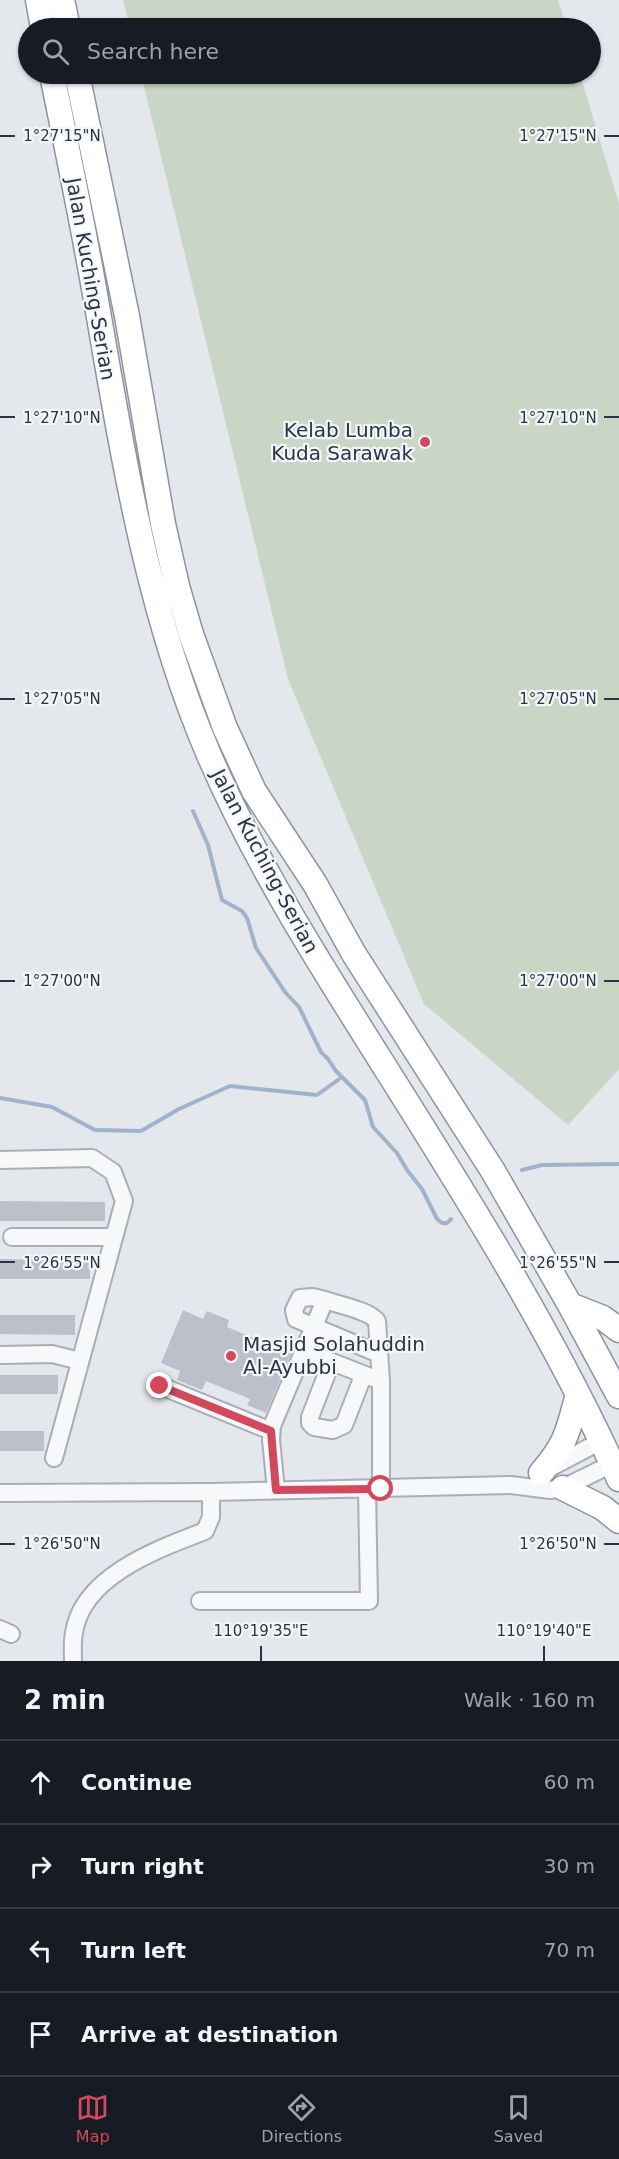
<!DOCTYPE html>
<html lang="en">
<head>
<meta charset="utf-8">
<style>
  :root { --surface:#171b24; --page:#20242c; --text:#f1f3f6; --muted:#9ea1a6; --line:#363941; --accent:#d1495b }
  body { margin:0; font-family:"DejaVu Sans",sans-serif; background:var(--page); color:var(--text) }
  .stop { position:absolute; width:18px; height:18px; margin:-14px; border:4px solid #d1495b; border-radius:50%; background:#fff }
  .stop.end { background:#d1495b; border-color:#fff; box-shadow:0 2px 6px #0008 }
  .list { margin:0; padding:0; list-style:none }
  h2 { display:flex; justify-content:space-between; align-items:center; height:78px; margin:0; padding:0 24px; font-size:26px }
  h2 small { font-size:20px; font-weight:400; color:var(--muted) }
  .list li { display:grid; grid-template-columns:39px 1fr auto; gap:18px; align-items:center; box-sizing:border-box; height:84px; padding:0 24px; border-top:2px solid var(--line) }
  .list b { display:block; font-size:22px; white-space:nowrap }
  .list em { font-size:20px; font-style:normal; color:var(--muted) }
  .icon { flex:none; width:33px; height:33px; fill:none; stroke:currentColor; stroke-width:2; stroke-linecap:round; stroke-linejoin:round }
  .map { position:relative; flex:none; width:619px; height:1661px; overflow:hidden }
  .search { position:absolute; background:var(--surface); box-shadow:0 2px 4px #0004; left:18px; right:18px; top:18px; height:66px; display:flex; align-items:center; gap:15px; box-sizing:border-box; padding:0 21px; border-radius:33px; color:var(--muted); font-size:22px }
  .sheet { height:414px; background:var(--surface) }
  nav { display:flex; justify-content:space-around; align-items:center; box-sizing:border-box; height:84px; border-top:2px solid var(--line); background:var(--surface); font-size:16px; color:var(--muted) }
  nav a { display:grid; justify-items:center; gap:3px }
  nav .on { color:var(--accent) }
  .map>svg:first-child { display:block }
  .green { fill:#c9d6c5 }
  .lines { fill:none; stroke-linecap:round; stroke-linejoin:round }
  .stream { stroke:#9fb4cc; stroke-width:4 }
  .building { fill:#bbc0ca }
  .minor-casing { stroke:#a9aeb7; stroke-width:20 }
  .highway-casing { stroke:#8b94a3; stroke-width:27 }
  .minor { stroke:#f7f8fa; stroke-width:16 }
  .highway { stroke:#fff; stroke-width:24 }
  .route { stroke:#d1495b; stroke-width:8 }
  .ticks { fill:none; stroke:#2b3445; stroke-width:2 }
  .poi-dot { fill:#d1495b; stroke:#f4f6f9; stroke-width:2 }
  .labels { text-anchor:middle; stroke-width:4.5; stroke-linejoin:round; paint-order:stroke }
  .street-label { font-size:20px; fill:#2b3445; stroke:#f4f6f9 }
  .poi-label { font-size:20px; fill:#2b3445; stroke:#f4f6f9; text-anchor:end }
  .ticks-label { font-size:15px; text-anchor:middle; fill:#2b3445; stroke:#f4f6f9; stroke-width:4.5; stroke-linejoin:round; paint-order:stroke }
</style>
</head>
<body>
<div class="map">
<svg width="619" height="1661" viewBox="0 0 619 1661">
  <rect width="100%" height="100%" fill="#e4e7ec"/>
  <path class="green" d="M123 0H558L567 28H130Z
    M141 74H580L619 204V1069L568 1125 424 1004 288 679Z"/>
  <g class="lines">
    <path class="stream" d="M193 811 208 845 222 900 242 911 247 918 256 948 285 992 299 1007 321 1052 328 1059 336 1071 365 1100 373 1127 397 1153 407 1170 422 1189 437 1219 442 1223H447L451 1219
      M0 1098 52 1107 95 1130 141 1131 179 1109 230 1086 317 1095 342 1077
      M522 1170 542 1165 619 1164"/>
  </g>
  <path class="building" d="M0 1201 105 1202V1221H0Z
    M0 1259 90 1260V1279H0Z
    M183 1310 203 1319 207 1311 229 1320 227 1327 273 1346 276 1339 294 1346 266 1413 247 1405 250 1399 206 1381 202 1390 177 1380 180 1371 161 1363Z
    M0 1315H75V1335L0 1334Z
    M0 1375H58V1394H0Z
    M0 1431H44V1451H0Z"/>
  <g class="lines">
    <defs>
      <path id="minor" d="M0 1160 92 1158 113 1172 124 1201 54 1458
        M12 1237H114
        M325 1300 313 1297 300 1298 294 1310 296 1319 379 1354
        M304 1351 373 1378
        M0 1355 52 1354 80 1361
        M331 1363 310 1417V1423L314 1427 333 1430 344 1425 363 1376
        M161 1386 271 1431
        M548 1469 601 1441
        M276 1490 271 1440 272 1426 325 1300C339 1305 368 1310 377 1321L381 1381V1489
        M0 1493 211 1492 511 1485 550 1490 563 1488 612 1464
        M200 1601H369L367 1489
        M0 1629 11 1634
        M73 1661C73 1652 72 1642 74 1633 82 1576 158 1549 205 1531L211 1517V1492"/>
      <path id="highway" d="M38 0 43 28
        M62 0 68 28
        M52 74C67 149 83 224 96 300 123 455 147 611 209 755 256 864 320 964 383 1064 468 1199 553 1333 619 1479
        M77 74 127 316 163 524 177 586 191 634 225 728 254 791 315 884 354 954 493 1171 570 1305 619 1396
        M570 1305 603 1318 619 1330
        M541 1473C567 1443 568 1431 578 1394
        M563 1488 603 1508 619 1521"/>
    </defs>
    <use href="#minor" class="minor-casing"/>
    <use href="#highway" class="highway-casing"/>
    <use href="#minor" class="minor"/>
    <use href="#highway" class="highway"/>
  </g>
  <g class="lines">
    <path class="route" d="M160 1386 271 1431 276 1490 381 1489"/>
  </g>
  <path class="ticks" d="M0 136H15M604 136H619M0 417H15M604 417H619M0 699H15M604 699H619M0 981H15M604 981H619M0 1262H15M604 1262H619M0 1544H15M604 1544H619M261 1646V1661M544 1646V1661"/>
  <g class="poi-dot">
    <circle cx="425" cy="442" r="6"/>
    <circle cx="231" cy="1356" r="6"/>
  </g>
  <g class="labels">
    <g class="street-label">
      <text transform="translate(91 279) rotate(80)" y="7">Jalan Kuching-Serian</text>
      <text transform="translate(265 861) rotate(62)" y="7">Jalan Kuching-Serian</text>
    </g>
    <g class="poi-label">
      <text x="413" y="437">Kelab Lumba<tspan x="413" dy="23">Kuda Sarawak</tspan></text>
      <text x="243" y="1351" text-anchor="start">Masjid Solahuddin<tspan x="243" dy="23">Al-Ayubbi</tspan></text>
    </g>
  </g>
  <g class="ticks-label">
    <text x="62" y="141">1°27'15"N</text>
    <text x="558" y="141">1°27'15"N</text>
    <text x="62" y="423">1°27'10"N</text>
    <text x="558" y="423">1°27'10"N</text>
    <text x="62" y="704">1°27'05"N</text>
    <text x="558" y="704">1°27'05"N</text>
    <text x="62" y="986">1°27'00"N</text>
    <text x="558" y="986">1°27'00"N</text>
    <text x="62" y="1268">1°26'55"N</text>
    <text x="558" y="1268">1°26'55"N</text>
    <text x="62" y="1549">1°26'50"N</text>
    <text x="558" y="1549">1°26'50"N</text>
    <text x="261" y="1636">110°19'35"E</text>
    <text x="544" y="1636">110°19'40"E</text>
  </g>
</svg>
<div class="stop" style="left:381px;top:1489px"></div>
<div class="stop end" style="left:160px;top:1386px"></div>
<div class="search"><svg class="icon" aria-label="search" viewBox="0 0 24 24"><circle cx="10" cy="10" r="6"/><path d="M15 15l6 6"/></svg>Search here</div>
</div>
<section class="sheet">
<h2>2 min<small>Walk · 160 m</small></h2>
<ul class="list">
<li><svg class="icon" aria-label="ahead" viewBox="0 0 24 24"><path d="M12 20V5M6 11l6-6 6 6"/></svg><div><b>Continue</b></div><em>60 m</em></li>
<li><svg class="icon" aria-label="right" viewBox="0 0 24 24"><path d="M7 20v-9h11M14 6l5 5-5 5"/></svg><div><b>Turn right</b></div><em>30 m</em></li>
<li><svg class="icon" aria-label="left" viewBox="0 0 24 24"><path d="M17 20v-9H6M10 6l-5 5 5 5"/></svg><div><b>Turn left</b></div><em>70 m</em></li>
<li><svg class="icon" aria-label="arrive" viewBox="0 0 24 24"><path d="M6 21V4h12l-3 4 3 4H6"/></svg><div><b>Arrive at destination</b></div></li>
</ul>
</section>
<nav>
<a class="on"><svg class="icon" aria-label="map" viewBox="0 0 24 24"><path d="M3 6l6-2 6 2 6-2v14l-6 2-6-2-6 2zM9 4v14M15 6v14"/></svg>Map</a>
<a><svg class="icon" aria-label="directions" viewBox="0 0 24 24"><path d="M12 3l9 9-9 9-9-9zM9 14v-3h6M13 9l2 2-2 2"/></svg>Directions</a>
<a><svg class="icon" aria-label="saved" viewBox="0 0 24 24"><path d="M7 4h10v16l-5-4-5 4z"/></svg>Saved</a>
</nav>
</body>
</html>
